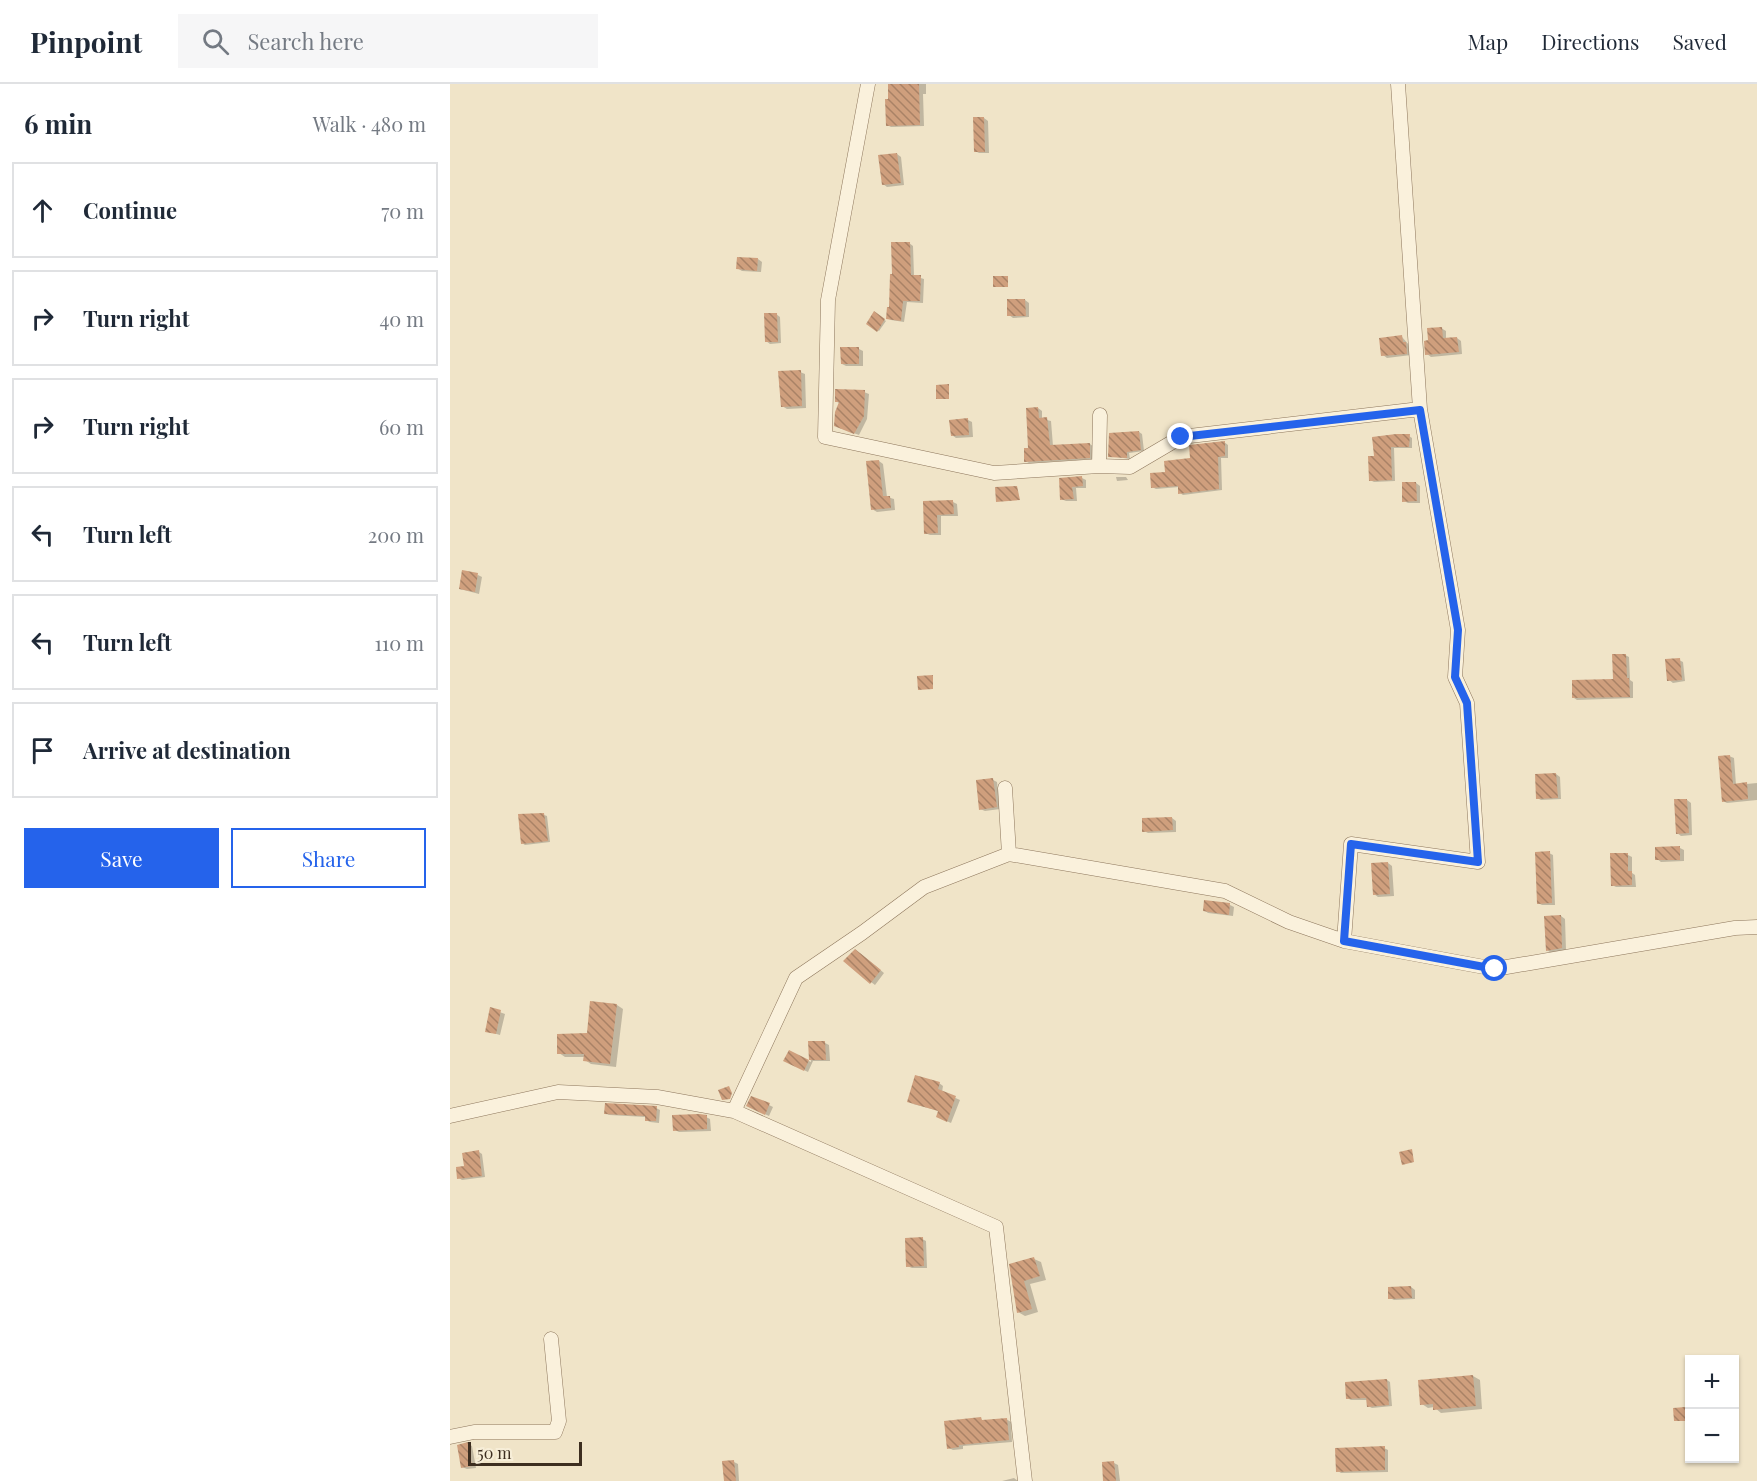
<!DOCTYPE html>
<html lang="en">
<head>
<meta charset="utf-8">
<style>
  :root { --surface:#fff; --page:#f6f6f7; --text:#1f2937; --muted:#747a83; --line:#e0e1e3; --accent:#2563eb }
  body { margin:0; font-family:"Playfair Display",serif; background:var(--page); color:var(--text) }
  .controls { position:absolute; right:18px; bottom:18px; display:grid; overflow:hidden; border-radius:0px; box-shadow:0 2px 4px #0004 }
  .controls button { width:54px; height:54px; display:grid; place-items:center; padding:0; border:0; border-bottom:2px solid var(--line); background:var(--surface); color:var(--text); font:30px sans-serif }
  .scale { position:absolute; left:18px; bottom:15px; width:114px; box-sizing:border-box; padding-left:6px; border:3px solid #3d2e20; border-top:0; font-size:16px; line-height:21px; white-space:nowrap; color:#3d2e20; -webkit-text-stroke:4px #f7eed8; paint-order:stroke }
  .stop { position:absolute; width:18px; height:18px; margin:-14px; border:4px solid #2563eb; border-radius:50%; background:#fff }
  .stop.end { background:#2563eb; border-color:#fff; box-shadow:0 2px 6px #0008 }
  .list { margin:0; padding:0; list-style:none }
  h2 { display:flex; justify-content:space-between; align-items:center; height:78px; margin:0; padding:0 24px; font-size:26px }
  h2 small { font-size:20px; font-weight:400; color:var(--muted) }
  .list li { display:grid; grid-template-columns:39px 1fr auto; gap:18px; align-items:center; box-sizing:border-box; height:96px; margin:0 12px 12px; padding:0 12px; border:2px solid var(--line); border-radius:0px }
  .list b { display:block; font-size:22px; white-space:nowrap }
  .list em { font-size:20px; font-style:normal; color:var(--muted) }
  .actions { display:flex; gap:12px; padding:18px 24px }
  .actions a { flex:1; padding:14px 0; border:2px solid var(--accent); border-radius:0px; text-align:center; font-size:21px; color:var(--accent) }
  .actions .main { background:var(--accent); color:#fff }
  .icon { flex:none; width:33px; height:33px; fill:none; stroke:currentColor; stroke-width:2; stroke-linecap:round; stroke-linejoin:round }
  .map { position:relative; flex:none; width:1307px; height:1397px; overflow:hidden }
  header { display:flex; align-items:center; gap:36px; box-sizing:border-box; height:84px; padding:0 30px; background:var(--surface); border-bottom:2px solid var(--line) }
  header strong { font-size:28px }
  nav { display:flex; gap:33px; margin-inline-start:auto; font-size:21px }
  .search { width:420px; height:54px; background:var(--page); display:flex; align-items:center; gap:15px; box-sizing:border-box; padding:0 21px; border-radius:0px; color:var(--muted); font-size:22px }
  main { display:flex }
  aside { flex:1; background:var(--surface) }
  .map>svg:first-child { display:block }
  .shadow { fill:#0003 }
  .building { fill:url(#building-back-hatch) }
  .lines { fill:none; stroke-linecap:round; stroke-linejoin:round }
  .minor-casing { stroke:#8d765c; stroke-width:15 }
  .minor { stroke:#faf1dc; stroke-width:14 }
  .route { stroke:#2563eb; stroke-width:8 }
</style>
</head>
<body>
<header>
<strong>Pinpoint</strong>
<div class="search"><svg class="icon" aria-label="search" viewBox="0 0 24 24"><circle cx="10" cy="10" r="6"/><path d="M15 15l6 6"/></svg>Search here</div>
<nav><a>Map</a><a>Directions</a><a>Saved</a></nav>
</header>
<main>
<aside>
<h2>6 min<small>Walk · 480 m</small></h2>
<ul class="list">
<li><svg class="icon" aria-label="ahead" viewBox="0 0 24 24"><path d="M12 20V5M6 11l6-6 6 6"/></svg><div><b>Continue</b></div><em>70 m</em></li>
<li><svg class="icon" aria-label="right" viewBox="0 0 24 24"><path d="M7 20v-9h11M14 6l5 5-5 5"/></svg><div><b>Turn right</b></div><em>40 m</em></li>
<li><svg class="icon" aria-label="right" viewBox="0 0 24 24"><path d="M7 20v-9h11M14 6l5 5-5 5"/></svg><div><b>Turn right</b></div><em>60 m</em></li>
<li><svg class="icon" aria-label="left" viewBox="0 0 24 24"><path d="M17 20v-9H6M10 6l-5 5 5 5"/></svg><div><b>Turn left</b></div><em>200 m</em></li>
<li><svg class="icon" aria-label="left" viewBox="0 0 24 24"><path d="M17 20v-9H6M10 6l-5 5 5 5"/></svg><div><b>Turn left</b></div><em>110 m</em></li>
<li><svg class="icon" aria-label="arrive" viewBox="0 0 24 24"><path d="M6 21V4h12l-3 4 3 4H6"/></svg><div><b>Arrive at destination</b></div></li>
</ul>
<div class="actions"><a class="main">Save</a><a>Share</a></div>
</aside>
<div class="map">
<svg width="1307" height="1397" viewBox="0 0 1307 1397">
  <defs>
    <pattern id="building-back-hatch" width="6" height="6" patternUnits="userSpaceOnUse" patternTransform="scale(1.5)"><rect width="6" height="6" fill="#cf9f7d"/><path d="M-1 5l2 2M0 0l6 6M5-1l2 2" fill="none" stroke="#a98266"/></pattern>
  </defs>
  <rect width="100%" height="100%" fill="#f0e4c8"/>
  <path class="shadow" d="M439 0H476V10H473L474 42 441 43 437 41Z
    M525 34H534L538 37 539 69H529L525 67Z
    M447 70 451 73 454 101 437 103 433 100Z
    M459 159 463 162 464 192 474 195 473 219 457 218 454 238 441 236 437 234Z
    M308 175 312 178 311 188 292 187 287 184Z
    M575 216 579 219V233L563 234 559 231Z
    M424 229 436 237 429 247 418 240Z
    M326 230 330 233 331 259 320 260 316 257Z
    M991 244 996 247V256L1007 254 1011 257 1012 270 981 273 977 270Z
    M952 253 960 262 961 271 937 274 933 271Z
    M409 265 413 267V282H396L392 280Z
    M350 288 355 290 356 324 337 325 332 322Z
    M414 308 419 310 417 335 409 351 390 344V320L386 317Z
    M588 324 592 327V335L601 337 603 362 640 360 644 363V375L579 379 575 377 580 366Z
    M518 336 522 338 523 353 506 354 502 351Z
    M689 348 692 350 694 367 679 369 680 375 660 372Z
    M959 352 962 354V364H944L945 397 924 398 920 396 926 373 924 354Z
    M774 358 778 361V374H771L772 406 733 411 730 409 729 403 706 405 702 403 717 389Z
    M429 377 433 380 437 413 444 415 445 426 427 428 422 425Z
    M666 393H676L678 396 667 397Z
    M632 394 636 396V404H626L627 417H616L611 415V395Z
    M966 399 970 402V419H958L954 417Z
    M503 418 507 420 508 432H491V451H480L475 449 474 419Z
    M28 491 32 493 29 510 10 505Z
    M1175 571 1179 573 1180 596 1183 598V614L1127 616 1124 614 1165 596Z
    M1229 576 1233 578 1235 597 1223 599 1219 596Z
    M1279 672 1284 674 1286 701 1307 699V716L1277 719 1273 717Z
    M1106 690 1110 693 1111 715 1091 716 1087 714Z
    M543 696 547 698 550 725 535 727 530 725Z
    M1237 716 1241 719 1242 751 1231 752 1227 749Z
    M94 731 97 732 100 758 75 761 72 759Z
    M722 734 726 737V748L698 749 694 747Z
    M1230 764 1234 766V777L1211 778 1207 775Z
    M1099 769 1103 771 1105 821H1092L1088 819Z
    M1178 771 1182 773V789L1185 791 1186 803H1166L1162 801Z
    M938 779 942 782 944 812 928 813 924 810Z
    M780 821 784 823 783 832 758 829 754 826Z
    M1111 832 1115 835 1116 866 1101 869 1097 866Z
    M410 869 434 889 425 901 421 898Z
    M167 921 173 925 166 983 141 980 135 976V973H115L109 969 138 951Z
    M41 925 55 930 50 951 36 947Z
    M359 959H375L379 961 380 977H363L358 988 335 977 339 968 361 978Z
    M489 999 493 1002 492 1008 510 1016 501 1039 492 1035 490 1027 463 1020Z
    M319 1021 323 1023 319 1032 302 1024Z
    M206 1024 210 1026 209 1039 200 1038 196 1036V1033L159 1031 156 1029Z
    M256 1033 260 1035 261 1047 229 1048 225 1046Z
    M29 1068 32 1070 35 1093 12 1096 9 1094 16 1083Z
    M472 1155 476 1157 477 1184H462L457 1182Z
    M584 1175 591 1178 596 1196 580 1200 588 1228 575 1232 568 1228 561 1181Z
    M961 1203 965 1206V1215L944 1216 940 1214Z
    M1023 1292 1030 1296 1032 1325 991 1329 984 1323 978 1324 972 1320Z
    M937 1296 940 1298 942 1322 922 1324 918 1322V1316H901L897 1314Z
    M556 1335 561 1338 562 1358 513 1362V1365L503 1366 499 1364Z
    M18 1360 22 1362 26 1384 17 1385 12 1383Z
    M934 1364 938 1366V1388L891 1389 888 1387Z
    M284 1378 288 1380 289 1397H276Z
    M664 1379 668 1381 670 1397H655Z
    M564 1394 568 1397H552Z"/>
  <path class="building" d="M438 0H469L470 41 436 42 435 15H438Z
    M523 33H534L535 68H524Z
    M447 69 451 99 432 101 428 71Z
    M441 158H460L461 191H471L470 217H453L451 237 436 235 437 223H439L440 190H442Z
    M287 173 308 174 307 187 286 185Z
    M543 192H558V203H543Z
    M557 215H575L576 232H557Z
    M424 227 435 235 427 248 416 240Z
    M314 229H327L328 258H315Z
    M992 243 993 254 1007 253 1009 268 975 271 974 257 978 256 977 244Z
    M952 251 953 258H956L957 270 931 272 929 254Z
    M390 263H409V280H391Z
    M351 286 352 322 331 323 328 287Z
    M499 300V315H486V301Z
    M385 305 415 306 414 332 404 350 384 342 385 328 389 318H385Z
    M588 323 589 334 597 333 600 361 640 359V374L574 378V364H578L576 324Z
    M518 334 519 351 501 352 499 336Z
    M689 347 691 366 677 368V374L658 373 659 349Z
    M946 350H960L959 363H941L942 396 919 397 918 372H924L922 353Z
    M775 357V372L768 373 769 405 728 410V402L701 404 700 389 715 388 714 377 740 374 739 361Z
    M429 376 433 412H440L441 424 421 426 416 377Z
    M632 392 633 402 622 403 624 415 610 416 609 394Z
    M952 398H966L967 417 952 418Z
    M567 402 570 416 546 418 545 403Z
    M503 416 504 430 487 431 488 449 474 450 473 417Z
    M12 486 28 489 25 508 9 505Z
    M1162 570H1176L1177 594H1179L1180 613 1122 614V596L1163 595Z
    M1230 574 1232 596 1217 597 1215 575Z
    M483 591V605L468 606 467 592Z
    M1280 671 1283 700 1297 698 1298 715 1272 718 1268 672Z
    M1106 689 1108 714 1086 715 1085 690Z
    M543 694 547 723 529 726 526 696Z
    M1224 715H1237L1239 749 1226 750Z
    M94 729 98 757 71 760 68 730Z
    M722 733 723 746 692 748V734Z
    M1230 762V776H1205V763Z
    M1100 767 1102 819 1087 820 1085 768Z
    M1160 769H1178V787H1182V801L1161 802Z
    M938 778 940 810 923 811 921 779Z
    M754 816 780 819 779 831 753 827Z
    M1111 831 1112 864 1096 867 1094 832Z
    M405 865 431 886 420 900 393 877Z
    M140 917 167 920 160 980 133 977 134 970H107V950L137 949Z
    M40 923 51 926 46 950 35 948Z
    M358 957H375L376 976H359Z
    M339 966 359 976 354 987 333 977Z
    M465 991 490 998 488 1005 506 1012 497 1038 486 1033 488 1027 457 1018Z
    M279 1002 282 1009 280 1015 272 1016 268 1006Z
    M301 1012 320 1019 315 1031 296 1022Z
    M155 1019 207 1022 206 1037H195V1032L154 1030Z
    M249 1030 257 1031V1045L223 1047 222 1031Z
    M962 1065 964 1078 952 1081 949 1068Z
    M29 1066 32 1092 7 1095 6 1083 14 1082 12 1069Z
    M473 1153 474 1182 456 1183 455 1154Z
    M584 1173 590 1192 574 1197 582 1225 567 1229 559 1180Z
    M961 1202 962 1214 938 1215V1203Z
    M1023 1291 1026 1322 983 1326V1320L970 1321 968 1296Z
    M937 1295 939 1321 917 1323 916 1314 896 1315 895 1298Z
    M1235 1323V1337H1224L1223 1324Z
    M531 1333 532 1336 557 1334 559 1356 509 1361V1363L497 1365 494 1337Z
    M18 1358 22 1382 11 1384 7 1361Z
    M935 1362V1386L886 1388 885 1364Z
    M284 1376 286 1397H274L272 1377Z
    M664 1377 666 1397H653L652 1378Z"/>
  <g class="lines">
    <defs>
      <path id="minor" d="M418 0 378 216 375 353 544 389 649 382 680 383 731 353 970 325 948 0
        M649 382 650 331
        M555 704 559 770
        M894 857 901 760 1028 778 1017 619 1005 593 1008 546 970 325
        M284 1027 346 894 412 849 474 803 559 770 775 807 839 838 894 857 1045 885 1285 844 1307 843
        M0 1032 108 1008 207 1013 284 1027 546 1143 575 1397
        M0 1353 24 1348H105L109 1337 101 1255"/>
    </defs>
    <use href="#minor" class="minor-casing"/>
    <use href="#minor" class="minor"/>
  </g>
  <g class="lines">
    <path class="route" d="M731 353 970 326 1008 546 1005 593 1017 619 1028 778 901 760 894 857 1045 885"/>
  </g>
</svg>
<div class="controls">
<button>+</button>
<button>−</button>
</div>
<div class="scale">50 m</div>
<div class="stop" style="left:1045px;top:885px"></div>
<div class="stop end" style="left:731px;top:353px"></div>
</div>
</main>
</body>
</html>
